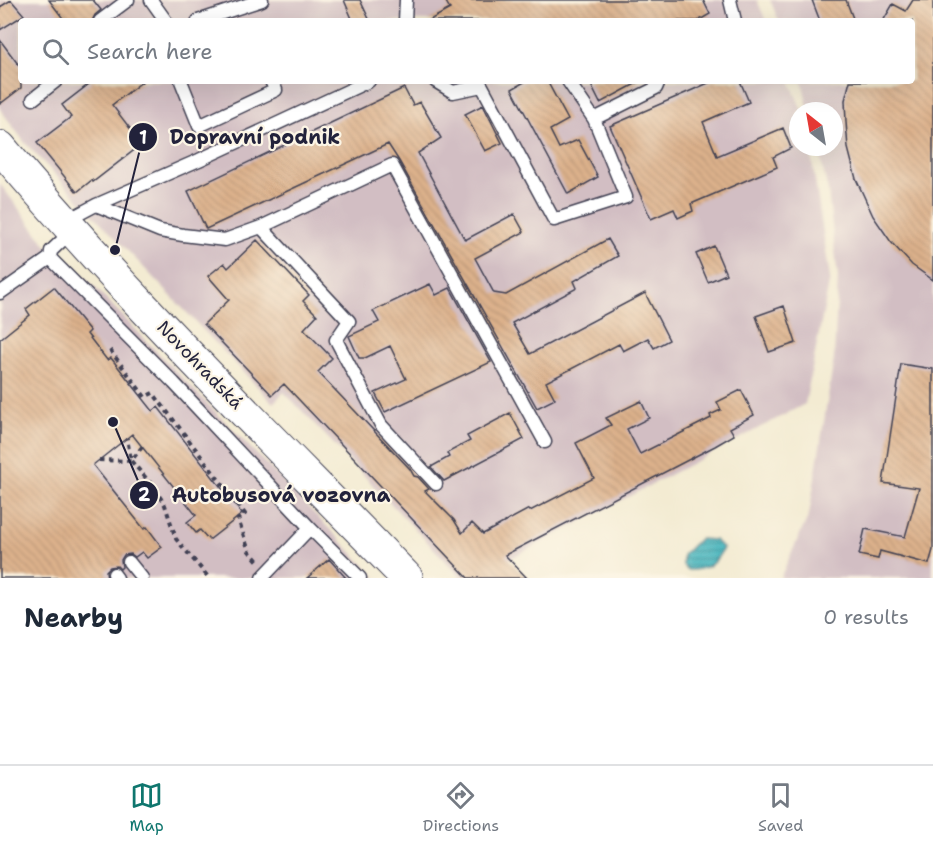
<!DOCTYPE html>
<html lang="en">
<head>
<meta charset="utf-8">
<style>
  :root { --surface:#fff; --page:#f6f6f7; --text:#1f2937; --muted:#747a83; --line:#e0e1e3; --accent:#0f766e }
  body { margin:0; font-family:"Shantell Sans",sans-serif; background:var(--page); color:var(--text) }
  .compass { position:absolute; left:789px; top:102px; width:54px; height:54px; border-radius:50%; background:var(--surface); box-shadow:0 6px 24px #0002; rotate:329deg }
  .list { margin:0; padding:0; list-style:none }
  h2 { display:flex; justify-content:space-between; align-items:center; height:78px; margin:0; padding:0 24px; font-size:26px }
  h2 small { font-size:20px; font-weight:400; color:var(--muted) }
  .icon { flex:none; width:33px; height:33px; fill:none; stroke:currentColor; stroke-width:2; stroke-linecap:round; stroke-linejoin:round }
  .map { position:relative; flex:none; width:933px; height:578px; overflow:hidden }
  .search { position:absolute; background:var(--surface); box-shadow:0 6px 24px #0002; left:18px; right:18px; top:18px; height:66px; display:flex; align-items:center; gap:15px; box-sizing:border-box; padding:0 21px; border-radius:6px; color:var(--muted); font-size:22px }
  .sheet { height:186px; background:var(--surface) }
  nav { display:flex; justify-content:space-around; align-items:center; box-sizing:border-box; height:84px; border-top:2px solid var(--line); background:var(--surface); font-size:16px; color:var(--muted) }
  nav a { display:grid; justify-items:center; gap:3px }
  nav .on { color:var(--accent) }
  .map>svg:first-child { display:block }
  .industrial { fill:#d2bec3 }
  .water { fill:url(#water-rules); stroke:#346c7c; stroke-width:1.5 }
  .building { fill:url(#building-back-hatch) }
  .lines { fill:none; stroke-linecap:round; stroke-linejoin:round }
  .service-casing { stroke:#414052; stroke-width:15 }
  .secondary-casing { stroke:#414052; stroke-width:34 }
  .path { stroke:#414052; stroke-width:4; stroke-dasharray:4.5 4.5; stroke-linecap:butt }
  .service { stroke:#fff; stroke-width:12 }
  .secondary { stroke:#fff; stroke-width:32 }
  .labels { text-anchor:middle; stroke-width:4.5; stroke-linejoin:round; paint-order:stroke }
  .street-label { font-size:18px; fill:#22223b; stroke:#fcf5e5 }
  .leader { fill:none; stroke:#22223b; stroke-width:2 }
  .callout-dot { fill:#22223b; stroke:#fcf5e5; stroke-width:2 }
  .mark-label { font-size:18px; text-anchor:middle; font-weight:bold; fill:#fff }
  .callout-label { font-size:20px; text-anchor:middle; font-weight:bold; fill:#22223b; stroke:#fcf5e5; stroke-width:4.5; stroke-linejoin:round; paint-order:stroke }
</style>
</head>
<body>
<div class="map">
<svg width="933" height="578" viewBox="0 0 933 578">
  <defs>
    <pattern id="water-rules" width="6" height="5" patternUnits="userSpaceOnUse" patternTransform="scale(1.5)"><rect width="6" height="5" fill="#46b5be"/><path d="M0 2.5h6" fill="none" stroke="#3a939c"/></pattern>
    <pattern id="building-back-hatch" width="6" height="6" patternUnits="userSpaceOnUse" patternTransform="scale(1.5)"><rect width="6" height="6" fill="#dcb18b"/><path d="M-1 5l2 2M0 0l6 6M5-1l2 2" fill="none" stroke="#bc9879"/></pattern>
  </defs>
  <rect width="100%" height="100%" fill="#fcf5e5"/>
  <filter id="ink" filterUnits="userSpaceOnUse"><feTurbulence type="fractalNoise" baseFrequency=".0167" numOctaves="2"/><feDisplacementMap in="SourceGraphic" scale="12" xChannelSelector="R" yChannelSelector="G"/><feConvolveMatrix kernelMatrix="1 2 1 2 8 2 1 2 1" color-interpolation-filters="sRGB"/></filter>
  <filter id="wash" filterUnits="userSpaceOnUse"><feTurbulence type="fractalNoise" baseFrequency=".008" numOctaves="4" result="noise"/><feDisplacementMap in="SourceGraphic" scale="24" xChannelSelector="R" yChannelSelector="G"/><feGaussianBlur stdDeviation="1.35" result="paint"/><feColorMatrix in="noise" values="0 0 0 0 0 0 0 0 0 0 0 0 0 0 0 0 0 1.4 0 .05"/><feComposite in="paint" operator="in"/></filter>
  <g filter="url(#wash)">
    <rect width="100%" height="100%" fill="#f3ebd2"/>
    <path class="industrial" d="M0 0H757L766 21H21V81H790L802 111H798V147H810L830 278 805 404 496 566 481 578H462L284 392 273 403 25 143 0 109Z
      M770 0H933V578H780L809 515 834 359 838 277 828 191 818 147H834V111H809L802 81H912V21H779Z
      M0 184 51 251 74 266 377 578H0Z"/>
    <path class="water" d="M699 539 714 540 723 548C715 565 707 570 688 570L683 565V555Z"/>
    <g id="blocks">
      <path class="building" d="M11 0 24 15 0 30V7Z
        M49 0H93L101 10 95 15 92 21H65Z
        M344 0H360L370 21H353Z
        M445 0H703L710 14 698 21H428L450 9Z
        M812 0H846L854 21H820Z
        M913 0H933V280L912 265 891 242 873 216 856 179 848 148 846 122 845 100 850 81H912V21H883L893 4 906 11Z
        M0 40 21 68V88L0 104Z
        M93 81H143L112 105 142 144 93 182 92 180 77 192 37 143 71 117 62 105Z
        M526 81H547L568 120 550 130 559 148 578 140 598 177 568 194 512 89Z
        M589 81H641L600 103Z
        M713 81H740L749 102 703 122 717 156 783 128 791 148 773 157 777 167 691 204 693 211 678 218 674 209 651 219 610 126Z
        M404 88 413 105 420 102 441 138 418 153 465 240 514 214 524 232 475 258 494 293 506 295 608 239 618 256 574 281 577 288 512 323 530 354 645 293 669 340 654 348 648 338 623 351 619 344 546 382 555 399 537 408 399 161 388 144 206 229 188 191Z
        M483 105 502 143 485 151 465 114Z
        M257 240 309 295 303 301 317 315 304 329 332 358 318 372 410 469 414 476 418 477 429 489 425 491 454 520 462 533 472 523 483 534 529 509 530 511 594 478 576 443 611 425 606 418 641 401 649 418 627 429 640 454 711 418 710 415 721 410 717 402 741 390 754 415 730 428 734 435 715 446 505 555 527 578H468L284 384 272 395 204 324 229 300 208 276 224 263 228 268Z
        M714 246 726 274 708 282 696 254Z
        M430 284 436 295 450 288 491 362 385 412 375 393 406 379 390 346 365 358H359L349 336 379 322 373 311Z
        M54 287 90 331 87 334 107 360 111 358 153 411 158 407 242 514 209 540 200 530 196 533 187 522 196 515 132 434 93 465 144 529 147 527 162 547 147 558 142 552 135 557 131 554 124 555 121 560 122 567 120 569 117 566 110 567 106 571 107 578H0V339L30 315 26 309Z
        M784 306 796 343 769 352 756 316Z
        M901 364 933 369V550L929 564 880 551 878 559 859 555 865 529 905 537 919 488 883 483Z
        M510 413 524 439 444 481 431 467 449 457 447 453 470 441 467 436Z
        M329 559 346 578H307Z"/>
    </g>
  </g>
  <g filter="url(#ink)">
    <use href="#blocks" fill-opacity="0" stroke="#414052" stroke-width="1.5"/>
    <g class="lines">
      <defs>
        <path id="service" d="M151 0 166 21
          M730 0 735 21
          M100 21 128 0
          M198 21 262 0
          M405 21 406 0
          M181 81 199 126 276 90 271 81
          M435 81 453 92 482 86 554 220 626 197 594 119 568 81
          M33 99 56 81
          M594 119 656 88 659 81
          M96 205 160 231 183 235 225 240 261 227 349 321 336 340 381 425 436 484
          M64 222 96 205 199 160 369 81
          M261 227 392 165 545 442
          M50 258 174 383 310 528 360 578
          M0 293 50 258 51 251 72 231
          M129 562 142 578
          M114 574 117 578
          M262 578 310 528"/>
        <path id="secondary" d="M0 147C127 298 269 436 407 578"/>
      </defs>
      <use href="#service" class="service-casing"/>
      <use href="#secondary" class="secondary-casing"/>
      <path class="path" d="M110 350 145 397 153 393 245 514 238 519 249 551 258 561
        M142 447 131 461 153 486 165 505 176 539 209 578
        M99 460 131 461 127 438"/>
      <use href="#service" class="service"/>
      <use href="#secondary" class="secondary"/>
    </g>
  </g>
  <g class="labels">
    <g class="street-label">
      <text transform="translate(200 365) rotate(46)" y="6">Novohradská</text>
    </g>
  </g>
  <path class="leader" d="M115 250L143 137M113 422L144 495"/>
  <g class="callout-dot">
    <circle cx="115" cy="250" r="6"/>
    <circle cx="113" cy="422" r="6"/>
    <circle cx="143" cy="137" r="15"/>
    <circle cx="144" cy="495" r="15"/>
  </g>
  <g class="mark-label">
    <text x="143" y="144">1</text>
    <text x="144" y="501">2</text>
  </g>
  <g class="callout-label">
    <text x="255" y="144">Dopravní podnik</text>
    <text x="281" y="502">Autobusová vozovna</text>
  </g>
</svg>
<svg class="compass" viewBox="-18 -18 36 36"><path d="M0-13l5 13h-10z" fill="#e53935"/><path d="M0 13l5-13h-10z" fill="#747a83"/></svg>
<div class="search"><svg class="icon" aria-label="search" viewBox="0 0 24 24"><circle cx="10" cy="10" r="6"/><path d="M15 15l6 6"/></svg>Search here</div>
</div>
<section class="sheet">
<h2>Nearby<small>0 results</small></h2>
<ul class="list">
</ul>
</section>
<nav>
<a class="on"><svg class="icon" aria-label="map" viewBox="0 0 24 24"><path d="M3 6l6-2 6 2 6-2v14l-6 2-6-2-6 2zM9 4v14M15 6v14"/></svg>Map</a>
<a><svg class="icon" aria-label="directions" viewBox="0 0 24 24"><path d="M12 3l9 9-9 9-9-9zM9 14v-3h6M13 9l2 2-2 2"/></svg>Directions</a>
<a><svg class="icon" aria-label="saved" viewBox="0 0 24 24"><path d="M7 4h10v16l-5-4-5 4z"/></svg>Saved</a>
</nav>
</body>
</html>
